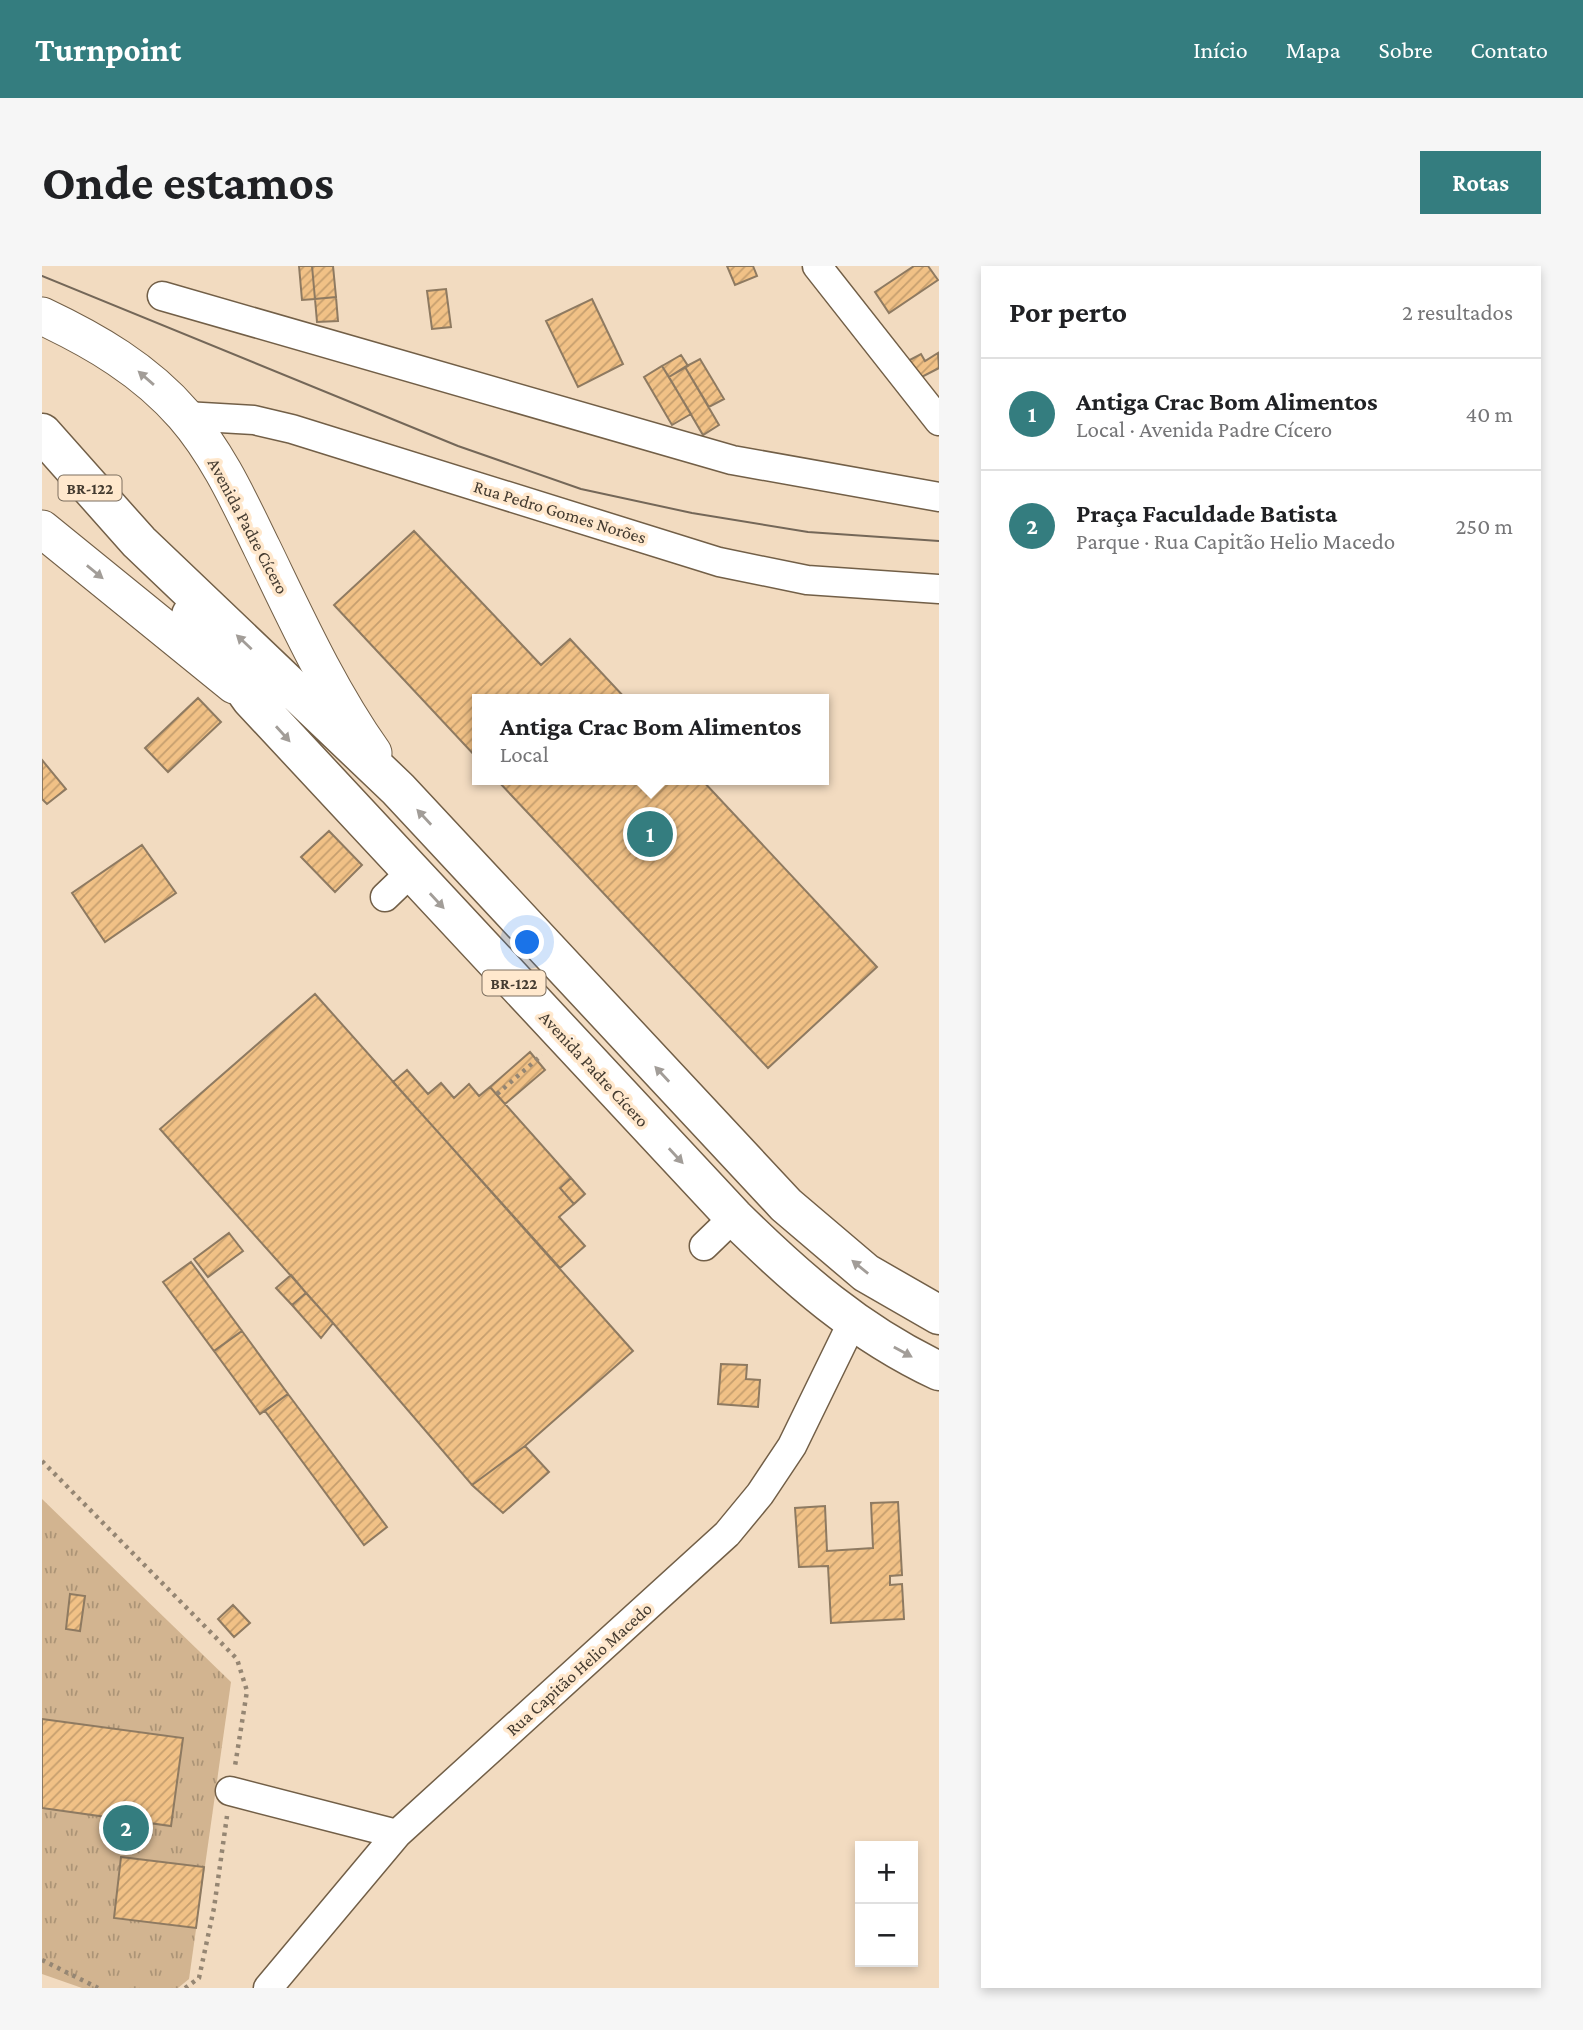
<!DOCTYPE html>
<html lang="pt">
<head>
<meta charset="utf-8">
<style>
  :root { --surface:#fff; --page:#f6f6f6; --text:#202124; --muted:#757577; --line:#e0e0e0; --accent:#347d7f }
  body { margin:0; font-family:"Crimson Pro",serif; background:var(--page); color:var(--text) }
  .controls { position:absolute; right:21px; bottom:21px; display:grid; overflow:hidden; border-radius:0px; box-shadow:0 4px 10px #0003 }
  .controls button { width:63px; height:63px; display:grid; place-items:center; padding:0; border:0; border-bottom:2px solid var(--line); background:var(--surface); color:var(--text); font:35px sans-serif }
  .you { position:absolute; left:486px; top:677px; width:24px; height:24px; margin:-18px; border:5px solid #fff; border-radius:50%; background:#1a73e8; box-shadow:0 0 0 10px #1a73e833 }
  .badge { display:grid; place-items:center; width:46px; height:46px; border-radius:50%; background:var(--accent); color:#fff; font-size:23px; font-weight:700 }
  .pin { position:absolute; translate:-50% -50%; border:4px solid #fff; box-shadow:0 2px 7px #0006 }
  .popup { position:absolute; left:430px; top:428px; width:357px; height:91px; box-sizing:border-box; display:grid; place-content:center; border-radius:0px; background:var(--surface); filter:drop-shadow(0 2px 5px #0005); font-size:23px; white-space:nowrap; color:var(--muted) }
  .popup b { font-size:26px; color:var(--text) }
  .popup::after { content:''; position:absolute; left:50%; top:100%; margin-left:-14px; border:14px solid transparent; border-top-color:var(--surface) }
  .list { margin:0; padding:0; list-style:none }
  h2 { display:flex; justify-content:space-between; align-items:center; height:91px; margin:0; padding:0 28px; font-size:30px }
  h2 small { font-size:23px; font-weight:400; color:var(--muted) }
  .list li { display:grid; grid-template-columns:46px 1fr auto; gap:21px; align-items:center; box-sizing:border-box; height:112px; padding:0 28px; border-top:2px solid var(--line) }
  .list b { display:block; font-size:26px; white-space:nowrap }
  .list p { margin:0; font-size:23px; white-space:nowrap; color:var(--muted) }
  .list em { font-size:23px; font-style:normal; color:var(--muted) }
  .map { position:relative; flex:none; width:897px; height:1722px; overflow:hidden; border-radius:0px }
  header { display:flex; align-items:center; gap:42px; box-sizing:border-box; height:98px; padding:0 35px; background:var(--accent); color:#fff }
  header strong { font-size:33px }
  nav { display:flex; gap:38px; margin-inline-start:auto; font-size:24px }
  .intro { display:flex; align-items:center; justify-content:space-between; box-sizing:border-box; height:168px; padding:0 42px }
  h1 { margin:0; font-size:49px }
  .button { padding:18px 32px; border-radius:0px; background:var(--accent); color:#fff; font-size:24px; font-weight:700 }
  main { display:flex; gap:42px; padding:0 42px }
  aside { flex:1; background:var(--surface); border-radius:0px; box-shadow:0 4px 10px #0003 }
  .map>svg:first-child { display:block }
  .grass { fill:url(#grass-tufts) }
  .building { fill:url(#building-hatch); stroke:#8e7a61; stroke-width:2 }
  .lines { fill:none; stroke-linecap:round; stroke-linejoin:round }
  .minor-casing { stroke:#725f47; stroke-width:31 }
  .major-casing { stroke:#725f47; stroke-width:39 }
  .highway-casing { stroke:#725f47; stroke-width:41 }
  .path { stroke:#958673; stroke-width:4.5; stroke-dasharray:3.5 5; stroke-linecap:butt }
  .minor { stroke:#fff; stroke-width:28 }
  .major { stroke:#fff; stroke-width:37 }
  .highway { stroke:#fff; stroke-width:38 }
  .tram { stroke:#746758; stroke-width:2 }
  .oneway { fill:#a29d98 }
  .labels { text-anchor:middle; stroke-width:7; stroke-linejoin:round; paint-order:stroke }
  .shield { fill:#ffe8cd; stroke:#7c6f5f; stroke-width:2 }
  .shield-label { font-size:16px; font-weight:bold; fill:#443b30 }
  .street-label { font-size:18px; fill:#443b30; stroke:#ffe8cd }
</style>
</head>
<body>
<header>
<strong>Turnpoint</strong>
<nav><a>Início</a><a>Mapa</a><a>Sobre</a><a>Contato</a></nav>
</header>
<div class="intro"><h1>Onde estamos</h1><a class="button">Rotas</a></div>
<main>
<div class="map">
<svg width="897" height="1722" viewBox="0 0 897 1722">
  <defs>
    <pattern id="grass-tufts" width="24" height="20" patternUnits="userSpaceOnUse" patternTransform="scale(1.75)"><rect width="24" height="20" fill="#d2b490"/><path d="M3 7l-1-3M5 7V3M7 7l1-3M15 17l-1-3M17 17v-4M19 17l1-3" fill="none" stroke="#ac9476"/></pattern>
    <pattern id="building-hatch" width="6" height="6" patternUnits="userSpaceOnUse" patternTransform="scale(1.75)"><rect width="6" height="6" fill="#f1c186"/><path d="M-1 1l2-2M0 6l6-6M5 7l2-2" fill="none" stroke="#c59e6e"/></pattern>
  </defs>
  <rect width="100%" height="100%" fill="#f2dbc0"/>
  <path class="grass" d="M0 1233 189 1416 147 1713 136 1722H40L0 1708Z"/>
  <path class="building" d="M257 0H270L273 33 260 34Z
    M270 0H291L294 31 273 33Z
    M685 0H711L715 10 693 19Z
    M872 0H886L896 14 847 47 833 26Z
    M404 23 409 61 390 63 385 25Z
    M294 31 296 55 275 56 273 33Z
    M550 33 581 98 536 121 504 55Z
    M896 87 897 102 872 115 862 97 879 88 883 95Z
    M639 89 646 100 627 111 620 100Z
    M658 93 682 133 667 141 643 101Z
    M620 100 649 148 630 159 602 111Z
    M643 101 677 159 661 169 627 111Z
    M372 265 499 399 528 373 584 433H435V492L292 339Z
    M156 432 179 456 126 506 103 482Z
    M0 494 24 523 5 538 0 533Z
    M455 514H660L835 701 726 802Z
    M287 565 320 599 293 626 259 591Z
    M100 579 134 627 63 676 30 627Z
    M273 728 591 1085 483 1180 430 1219 291 1057 118 863Z
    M488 786 503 804 463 838 448 821Z
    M365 804 386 828 399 817 412 832 427 818 437 830 448 821 529 912 518 922 532 938 517 951 543 980 518 1002 351 816Z
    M529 912 543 928 532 938 518 922Z
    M187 967 201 985 166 1011 152 993Z
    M149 996 200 1065 172 1085 121 1016Z
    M249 1009 264 1027 250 1039 234 1022Z
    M264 1027 291 1057 279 1072 250 1039Z
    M200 1065 246 1128 218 1148 172 1085Z
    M679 1098 705 1099 704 1113 718 1114 716 1141 676 1138Z
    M246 1128 345 1261 322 1279 223 1145Z
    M483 1180 507 1206 461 1247 430 1219Z
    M856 1236 860 1309 848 1310V1319L860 1318 862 1353 789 1357 786 1300 757 1301 753 1242 783 1240 785 1285 831 1282 829 1237Z
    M28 1328 43 1330 38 1365 24 1363Z
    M191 1339 208 1357 192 1371 176 1353Z
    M0 1453 141 1472 129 1560 0 1542Z
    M79 1591 162 1601 154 1662 72 1652Z"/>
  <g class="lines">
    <defs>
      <path id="minor" d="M775 0 897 155
        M120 30 690 194 897 231
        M143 150 212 154 250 163 677 296 765 314 897 323
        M343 631 368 607
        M662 980 692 951
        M188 1525 355 1568
        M226 1722 355 1568 685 1268 718 1228 750 1180 810 1057"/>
      <path id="major" d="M0 50C53 75 103 104 142 149 176 188 198 237 220 282 254 352 286 423 331 487
        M0 263 192 419"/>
      <path id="highway" d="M0 167 97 276 356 523 744 939 824 1007 897 1049
        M149 349 209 433 692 951C755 1013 816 1067 897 1105"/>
    </defs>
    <use href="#minor" class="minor-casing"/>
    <use href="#major" class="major-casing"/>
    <use href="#highway" class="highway-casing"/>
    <path class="path" d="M455 828 500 789
      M0 1195 195 1393 205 1425 193 1500
      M0 1694 56 1722
      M143 1722 157 1712 172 1642 185 1550"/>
    <use href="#minor" class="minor"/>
    <use href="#major" class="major"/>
    <use href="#highway" class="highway"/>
    <path class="tram" d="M0 10 416 180 539 223 650 247 766 266 897 275"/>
  </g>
  <defs><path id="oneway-solid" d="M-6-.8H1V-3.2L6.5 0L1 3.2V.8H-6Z" transform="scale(1.75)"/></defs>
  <g class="oneway">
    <use href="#oneway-solid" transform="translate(104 112) rotate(-139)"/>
    <use href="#oneway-solid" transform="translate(53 306) rotate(39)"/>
    <use href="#oneway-solid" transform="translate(202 376) rotate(-137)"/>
    <use href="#oneway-solid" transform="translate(241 468) rotate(48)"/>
    <use href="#oneway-solid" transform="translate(382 551) rotate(-133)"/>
    <use href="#oneway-solid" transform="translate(395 635) rotate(47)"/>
    <use href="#oneway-solid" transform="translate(620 808) rotate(-133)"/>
    <use href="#oneway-solid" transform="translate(634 890) rotate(47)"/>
    <use href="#oneway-solid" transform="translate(818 1001) rotate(-141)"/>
    <use href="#oneway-solid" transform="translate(861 1086) rotate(29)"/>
  </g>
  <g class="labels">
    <g class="shield">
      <rect x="16.5" y="209.5" width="63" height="25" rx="5"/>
      <rect x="440.5" y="704.5" width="63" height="25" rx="5"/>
    </g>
    <g class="shield-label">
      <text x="48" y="228">BR-122</text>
      <text x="472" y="723">BR-122</text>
    </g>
    <g class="street-label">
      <text transform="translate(518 246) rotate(17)" y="6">Rua Pedro Gomes Norões</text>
      <text transform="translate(206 260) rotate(62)" y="6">Avenida Padre Cícero</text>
      <text transform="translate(552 803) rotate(47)" y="6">Avenida Padre Cícero</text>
      <text transform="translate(537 1403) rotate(-42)" y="6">Rua Capitão Helio Macedo</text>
    </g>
  </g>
</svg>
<div class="controls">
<button>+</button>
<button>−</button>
</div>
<div class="you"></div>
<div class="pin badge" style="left:608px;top:568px">1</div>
<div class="popup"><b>Antiga Crac Bom Alimentos</b>Local</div>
<div class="pin badge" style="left:84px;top:1562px">2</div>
</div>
<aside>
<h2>Por perto<small>2 resultados</small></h2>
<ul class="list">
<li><span class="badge">1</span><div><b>Antiga Crac Bom Alimentos</b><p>Local · Avenida Padre Cícero</p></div><em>40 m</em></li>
<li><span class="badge">2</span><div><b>Praça Faculdade Batista</b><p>Parque · Rua Capitão Helio Macedo</p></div><em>250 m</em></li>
</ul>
</aside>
</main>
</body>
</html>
